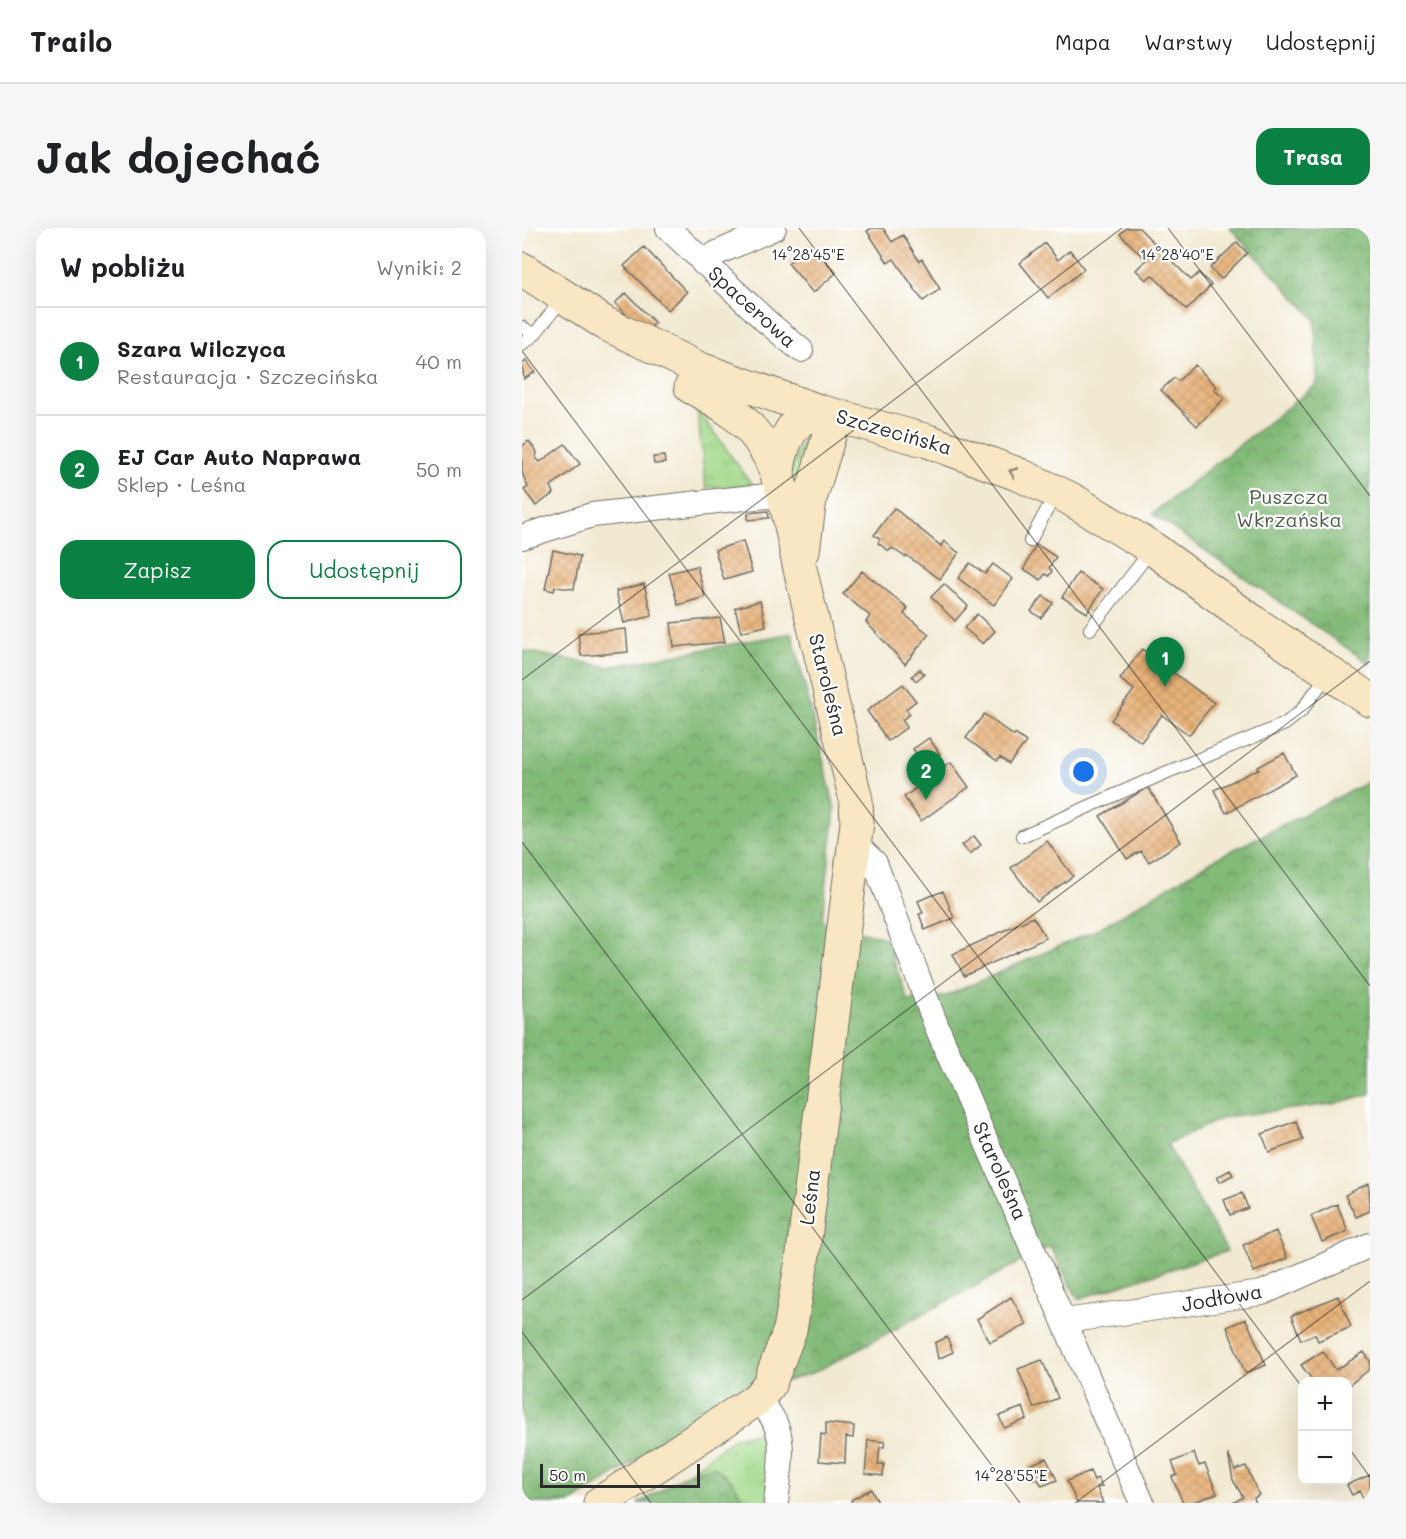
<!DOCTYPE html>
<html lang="pl">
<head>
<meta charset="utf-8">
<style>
  :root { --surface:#fff; --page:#f6f6f6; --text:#202124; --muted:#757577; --line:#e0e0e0; --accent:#0b8043 }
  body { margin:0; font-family:Mali,sans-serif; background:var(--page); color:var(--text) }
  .controls { position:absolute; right:18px; bottom:18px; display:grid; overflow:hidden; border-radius:12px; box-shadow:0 6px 24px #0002 }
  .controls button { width:54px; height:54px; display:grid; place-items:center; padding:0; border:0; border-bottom:2px solid var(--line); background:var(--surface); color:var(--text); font:30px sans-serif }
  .scale { position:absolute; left:18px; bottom:15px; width:160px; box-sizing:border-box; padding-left:6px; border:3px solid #2b2b2b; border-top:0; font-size:16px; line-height:21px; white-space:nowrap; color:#2b2b2b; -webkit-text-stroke:4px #fff; paint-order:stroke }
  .you { position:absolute; left:562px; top:544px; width:21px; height:21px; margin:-15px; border:4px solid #fff; border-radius:50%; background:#1a73e8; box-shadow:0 0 0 9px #1a73e833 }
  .badge { display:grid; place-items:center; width:39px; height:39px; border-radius:50%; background:var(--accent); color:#fff; font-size:20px; font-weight:700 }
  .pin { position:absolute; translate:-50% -50px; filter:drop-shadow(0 2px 3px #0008) }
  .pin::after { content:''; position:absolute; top:32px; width:21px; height:18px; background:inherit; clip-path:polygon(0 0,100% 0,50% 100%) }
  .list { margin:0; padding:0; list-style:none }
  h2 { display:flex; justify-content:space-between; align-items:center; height:78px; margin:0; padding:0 24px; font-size:26px }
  h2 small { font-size:20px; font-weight:400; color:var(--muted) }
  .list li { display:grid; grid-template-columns:39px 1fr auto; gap:18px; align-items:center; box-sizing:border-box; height:108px; padding:0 24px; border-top:2px solid var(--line) }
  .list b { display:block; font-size:22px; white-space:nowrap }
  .list p { margin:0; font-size:20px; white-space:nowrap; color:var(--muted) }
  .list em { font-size:20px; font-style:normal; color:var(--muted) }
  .actions { display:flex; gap:12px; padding:18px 24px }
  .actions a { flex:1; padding:14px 0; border:2px solid var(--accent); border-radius:18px; text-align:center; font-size:21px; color:var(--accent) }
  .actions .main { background:var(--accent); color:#fff }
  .map { position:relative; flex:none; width:848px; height:1275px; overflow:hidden; border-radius:18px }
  header { display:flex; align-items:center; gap:36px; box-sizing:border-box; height:84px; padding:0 30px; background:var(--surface); border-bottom:2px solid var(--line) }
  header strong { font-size:28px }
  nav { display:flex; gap:33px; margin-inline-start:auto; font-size:21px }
  .intro { display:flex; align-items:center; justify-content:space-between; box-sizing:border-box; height:144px; padding:0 36px }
  h1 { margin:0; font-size:42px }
  .button { padding:15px 27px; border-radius:18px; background:var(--accent); color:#fff; font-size:21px; font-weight:700 }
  main { display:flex; gap:36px; padding:0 36px }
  aside { flex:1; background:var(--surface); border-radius:18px; box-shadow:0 6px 24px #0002 }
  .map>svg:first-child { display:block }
  .grass { fill:url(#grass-tufts); stroke:#67825b; stroke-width:1.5 }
  .forest { fill:url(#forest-crowns); stroke:#567251; stroke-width:1.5 }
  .building { fill:url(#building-cross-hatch) }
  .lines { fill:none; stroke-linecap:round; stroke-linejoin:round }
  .lane-casing { stroke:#706e65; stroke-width:14 }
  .street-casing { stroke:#706e65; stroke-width:26 }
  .secondary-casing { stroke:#706e65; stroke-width:35 }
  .lane { stroke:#fff; stroke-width:12 }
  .street { stroke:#fff; stroke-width:24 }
  .secondary { stroke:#f9e7c3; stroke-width:33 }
  .oneway { stroke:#928977 }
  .ticks { fill:none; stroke:#2b2b2b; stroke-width:1.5; stroke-opacity:0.45 }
  .labels { text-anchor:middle; stroke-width:4.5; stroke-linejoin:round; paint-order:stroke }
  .street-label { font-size:20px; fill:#2b2b2b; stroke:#fff }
  .park-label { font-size:20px; fill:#4f6048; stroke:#fff }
  .ticks-label { font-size:15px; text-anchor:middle; fill:#2b2b2b; stroke:#fff; stroke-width:4.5; stroke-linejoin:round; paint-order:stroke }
</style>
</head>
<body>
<header>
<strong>Trailo</strong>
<nav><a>Mapa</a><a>Warstwy</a><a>Udostępnij</a></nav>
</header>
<div class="intro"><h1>Jak dojechać</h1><a class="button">Trasa</a></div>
<main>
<aside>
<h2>W pobliżu<small>Wyniki: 2</small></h2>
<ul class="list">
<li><span class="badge">1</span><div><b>Szara Wilczyca</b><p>Restauracja · Szczecińska</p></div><em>40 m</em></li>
<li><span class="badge">2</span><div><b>EJ Car Auto Naprawa</b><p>Sklep · Leśna</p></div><em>50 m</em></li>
</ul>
<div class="actions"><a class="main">Zapisz</a><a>Udostępnij</a></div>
</aside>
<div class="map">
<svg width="848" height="1275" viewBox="0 0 848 1275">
  <defs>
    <pattern id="grass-tufts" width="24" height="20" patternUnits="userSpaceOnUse" patternTransform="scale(1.5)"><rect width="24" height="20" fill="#a3da8b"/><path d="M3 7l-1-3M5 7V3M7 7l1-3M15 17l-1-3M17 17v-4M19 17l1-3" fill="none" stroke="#8cbb78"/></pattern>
    <pattern id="forest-crowns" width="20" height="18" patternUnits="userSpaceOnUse" patternTransform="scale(1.5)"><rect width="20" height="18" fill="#82ba77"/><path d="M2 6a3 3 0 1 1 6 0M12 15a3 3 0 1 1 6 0" fill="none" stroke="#6b9762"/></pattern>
    <pattern id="building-cross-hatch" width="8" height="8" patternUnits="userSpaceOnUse" patternTransform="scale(1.5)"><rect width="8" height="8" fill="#e8b279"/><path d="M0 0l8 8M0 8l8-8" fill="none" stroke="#c79969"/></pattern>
  </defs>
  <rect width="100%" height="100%" fill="#fff"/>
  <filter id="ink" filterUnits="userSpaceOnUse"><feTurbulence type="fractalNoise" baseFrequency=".0167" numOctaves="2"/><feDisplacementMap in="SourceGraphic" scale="12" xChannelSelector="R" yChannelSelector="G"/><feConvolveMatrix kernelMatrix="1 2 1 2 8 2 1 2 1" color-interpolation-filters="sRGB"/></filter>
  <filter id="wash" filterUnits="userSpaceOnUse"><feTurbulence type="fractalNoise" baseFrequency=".008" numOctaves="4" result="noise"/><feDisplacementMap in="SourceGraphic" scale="24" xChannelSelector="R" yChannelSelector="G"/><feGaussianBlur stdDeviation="1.35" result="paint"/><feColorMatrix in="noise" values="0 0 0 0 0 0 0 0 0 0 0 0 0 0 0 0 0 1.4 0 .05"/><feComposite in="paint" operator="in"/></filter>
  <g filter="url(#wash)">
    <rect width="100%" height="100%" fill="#f1e9d1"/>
    <path class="grass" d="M175 181 231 258 184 259Z
      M281 211 287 220 280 259 264 253Z
      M235 1205 249 1217 245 1275H224L210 1253 166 1245 214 1209Z"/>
    <path class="forest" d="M708 0H848V436L630 286 795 156 793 91Z
      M270 405 313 581 300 693 364 710 386 773 424 768 574 702 693 631 848 553V866L811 876 702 889 645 916 705 1023 556 1071 528 1018 293 1144 213 1169 48 1275H0V423L87 439Z
      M192 1239 210 1253 224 1275H117L166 1245Z"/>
    <g id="blocks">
      <path class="building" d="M350 0H361L370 14 381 7 397 33 400 31 418 61 401 73 372 31 366 35 345 3Z
        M604 0H617L669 52 677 45 689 57 665 82 630 47 624 52 614 42 624 32 598 6Z
        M715 14 725 25 699 51 688 40Z
        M523 15 536 32 548 22 562 41 526 70 498 35Z
        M289 16 314 45 291 65 266 35Z
        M122 19 165 64 146 82 102 38Z
        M104 65 133 95 122 105 93 75Z
        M4 133 13 144 2 151 0 136Z
        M673 137 695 159 692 161 702 171 675 198 639 162 652 150 656 153Z
        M7 213 15 224 14 230 18 234 43 216 58 236 29 258 32 265 14 278 2 262 6 259 0 245V218Z
        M142 228 143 235 132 236 131 229Z
        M372 280 419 318 422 313 437 325 418 351 385 328 383 329 370 320 367 323 356 315 358 311 352 307Z
        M246 283 247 290 226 292V285Z
        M221 313 230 344 202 352 193 322Z
        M514 316 534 329 527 340 530 343 527 348 523 346 519 352 502 341Z
        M31 322 58 328 52 361 33 359 32 363 23 361Z
        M448 335 463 346 471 336 491 351 472 377 436 350Z
        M175 338 183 369 156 377 147 345Z
        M340 343 386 380 382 386 407 406 383 436 344 394 348 388 321 366Z
        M556 345 581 361 565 385 540 369Z
        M122 356 130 388 102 395 94 363Z
        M422 356 446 378 433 393 409 369Z
        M521 368 531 375 519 390 509 383Z
        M238 373 244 398 219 404 213 380Z
        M455 386 473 403 461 416 442 400Z
        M198 390 203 414 152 419 149 395Z
        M104 401 106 424 59 428 56 405Z
        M620 421 692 475 667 507 640 487 619 514 589 492 612 462 598 451Z
        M398 441 402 446 394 453 390 448Z
        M381 456 394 473 384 481 388 486 380 492 385 499 366 513 345 483Z
        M462 486 492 508 493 506 504 514 487 536 478 529 475 533 444 510Z
        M407 510 418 526 402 537 391 521Z
        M762 525 774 547 704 585 692 562 737 541 736 539Z
        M429 534 447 559 399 593 382 569Z
        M626 559 659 614 627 634 619 623 605 631 578 588Z
        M452 608 459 617 448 626 440 617Z
        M525 613 551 648 515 674 489 640Z
        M421 663 432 690 403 702 397 686 401 685 396 673Z
        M511 689 524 710 442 748 431 726Z
        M774 893 781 912 747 924 740 906Z
        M708 942 711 947 698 954 695 949Z
        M847 955 848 983 834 989 823 967Z
        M720 965 726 980 708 987 702 972Z
        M815 976 826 1003 800 1014 789 988Z
        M754 1003 765 1030 732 1044 721 1017Z
        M816 1068 829 1099 796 1113 793 1106 779 1112 769 1088Z
        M489 1069 505 1097 468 1114 455 1091Z
        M724 1091 744 1137 723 1145 705 1099Z
        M425 1109 431 1124 416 1131 413 1115Z
        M801 1123 814 1142 842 1124 848 1133V1141L826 1158V1154H792L779 1137Z
        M520 1132 536 1170 512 1180 496 1141Z
        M501 1179 505 1191 482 1200 477 1188Z
        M304 1195 332 1198 331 1210 324 1209 323 1235 297 1233 299 1206 304 1207Z
        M346 1212 363 1214 362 1219H358L356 1236H362L361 1248 343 1246Z
        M672 1225 677 1238 683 1236 695 1265 670 1275H661L650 1249 655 1247 650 1234Z
        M706 1226 713 1242 724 1238 737 1267 732 1270 734 1275H711L721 1269 711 1252Z
        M524 1230 535 1252 520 1258 515 1250 512 1252 506 1238Z
        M568 1243 572 1252 576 1250 580 1258 575 1260 581 1275H555L545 1253Z
        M848 1247V1275H843L838 1263 830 1267 825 1257Z
        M349 1261 356 1274 330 1275 329 1272Z"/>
    </g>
  </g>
  <g filter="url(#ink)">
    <use href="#blocks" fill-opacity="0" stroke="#706e65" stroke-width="1.5"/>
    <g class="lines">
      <defs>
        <path id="lane" d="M0 99 12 107 41 70
          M0 116 12 107
          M508 313 534 265
          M568 401 630 321
          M500 608 643 545 763 496 779 483 807 445"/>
        <path id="street" d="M146 0 245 94 279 122
          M181 35 195 25 252 0
          M0 309 70 287 222 270 260 267 276 269
          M333 616 353 635 414 797 620 1275
          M543 1093 740 1065 848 1017
          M235 1171C269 1202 258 1234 254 1275"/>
        <path id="secondary" d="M0 41 84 96 178 141 297 183 406 213 498 247 547 270 630 320 730 393 848 472
          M256 251C256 225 267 189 297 183
          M281 323 288 271 307 208 305 192 297 183
          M78 1275 235 1171 247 1157 268 1102 281 1026 335 595 334 572C316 495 297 418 278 341 270 304 262 251 242 219 224 190 199 174 169 159"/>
      </defs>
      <use href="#lane" class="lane-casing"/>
      <use href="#street" class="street-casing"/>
      <use href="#secondary" class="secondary-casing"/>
      <use href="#lane" class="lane"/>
      <use href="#street" class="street"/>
      <use href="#secondary" class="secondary"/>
    </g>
    <defs><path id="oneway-chevron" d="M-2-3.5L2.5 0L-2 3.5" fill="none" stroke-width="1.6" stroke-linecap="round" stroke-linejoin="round" transform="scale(1.5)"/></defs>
    <use class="oneway" href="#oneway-chevron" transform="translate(491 244) rotate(-158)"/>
  </g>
  <path class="ticks" d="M277 0 848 758M646 0 848 268M0 123 780 1159M0 452 600 0M0 614 498 1275M0 1072 848 433M0 1104 129 1275M826 1219 848 1249M553 1275 848 1053"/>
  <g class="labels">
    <g class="street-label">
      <text transform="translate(230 79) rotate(42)" y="7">Spacerowa</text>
      <text transform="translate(372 204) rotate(16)" y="7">Szczecińska</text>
      <text transform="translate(306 457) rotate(76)" y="7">Staroleśna</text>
      <text transform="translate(478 943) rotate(66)" y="7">Staroleśna</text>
      <text transform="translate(288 969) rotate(-83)" y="7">Leśna</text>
      <text transform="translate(700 1070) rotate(-10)" y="7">Jodłowa</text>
    </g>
    <g class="park-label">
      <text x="767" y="276">Puszcza<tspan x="767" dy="23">Wkrzańska</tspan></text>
    </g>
  </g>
  <g class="ticks-label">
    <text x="655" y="32">14°28'40"E</text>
    <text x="286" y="32">14°28'45"E</text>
    <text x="489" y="1253">14°28'55"E</text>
  </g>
</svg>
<div class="controls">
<button>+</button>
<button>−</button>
</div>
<div class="scale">50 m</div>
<div class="you"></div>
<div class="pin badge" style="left:643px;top:459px">1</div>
<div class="pin badge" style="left:404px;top:572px">2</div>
</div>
</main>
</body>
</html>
